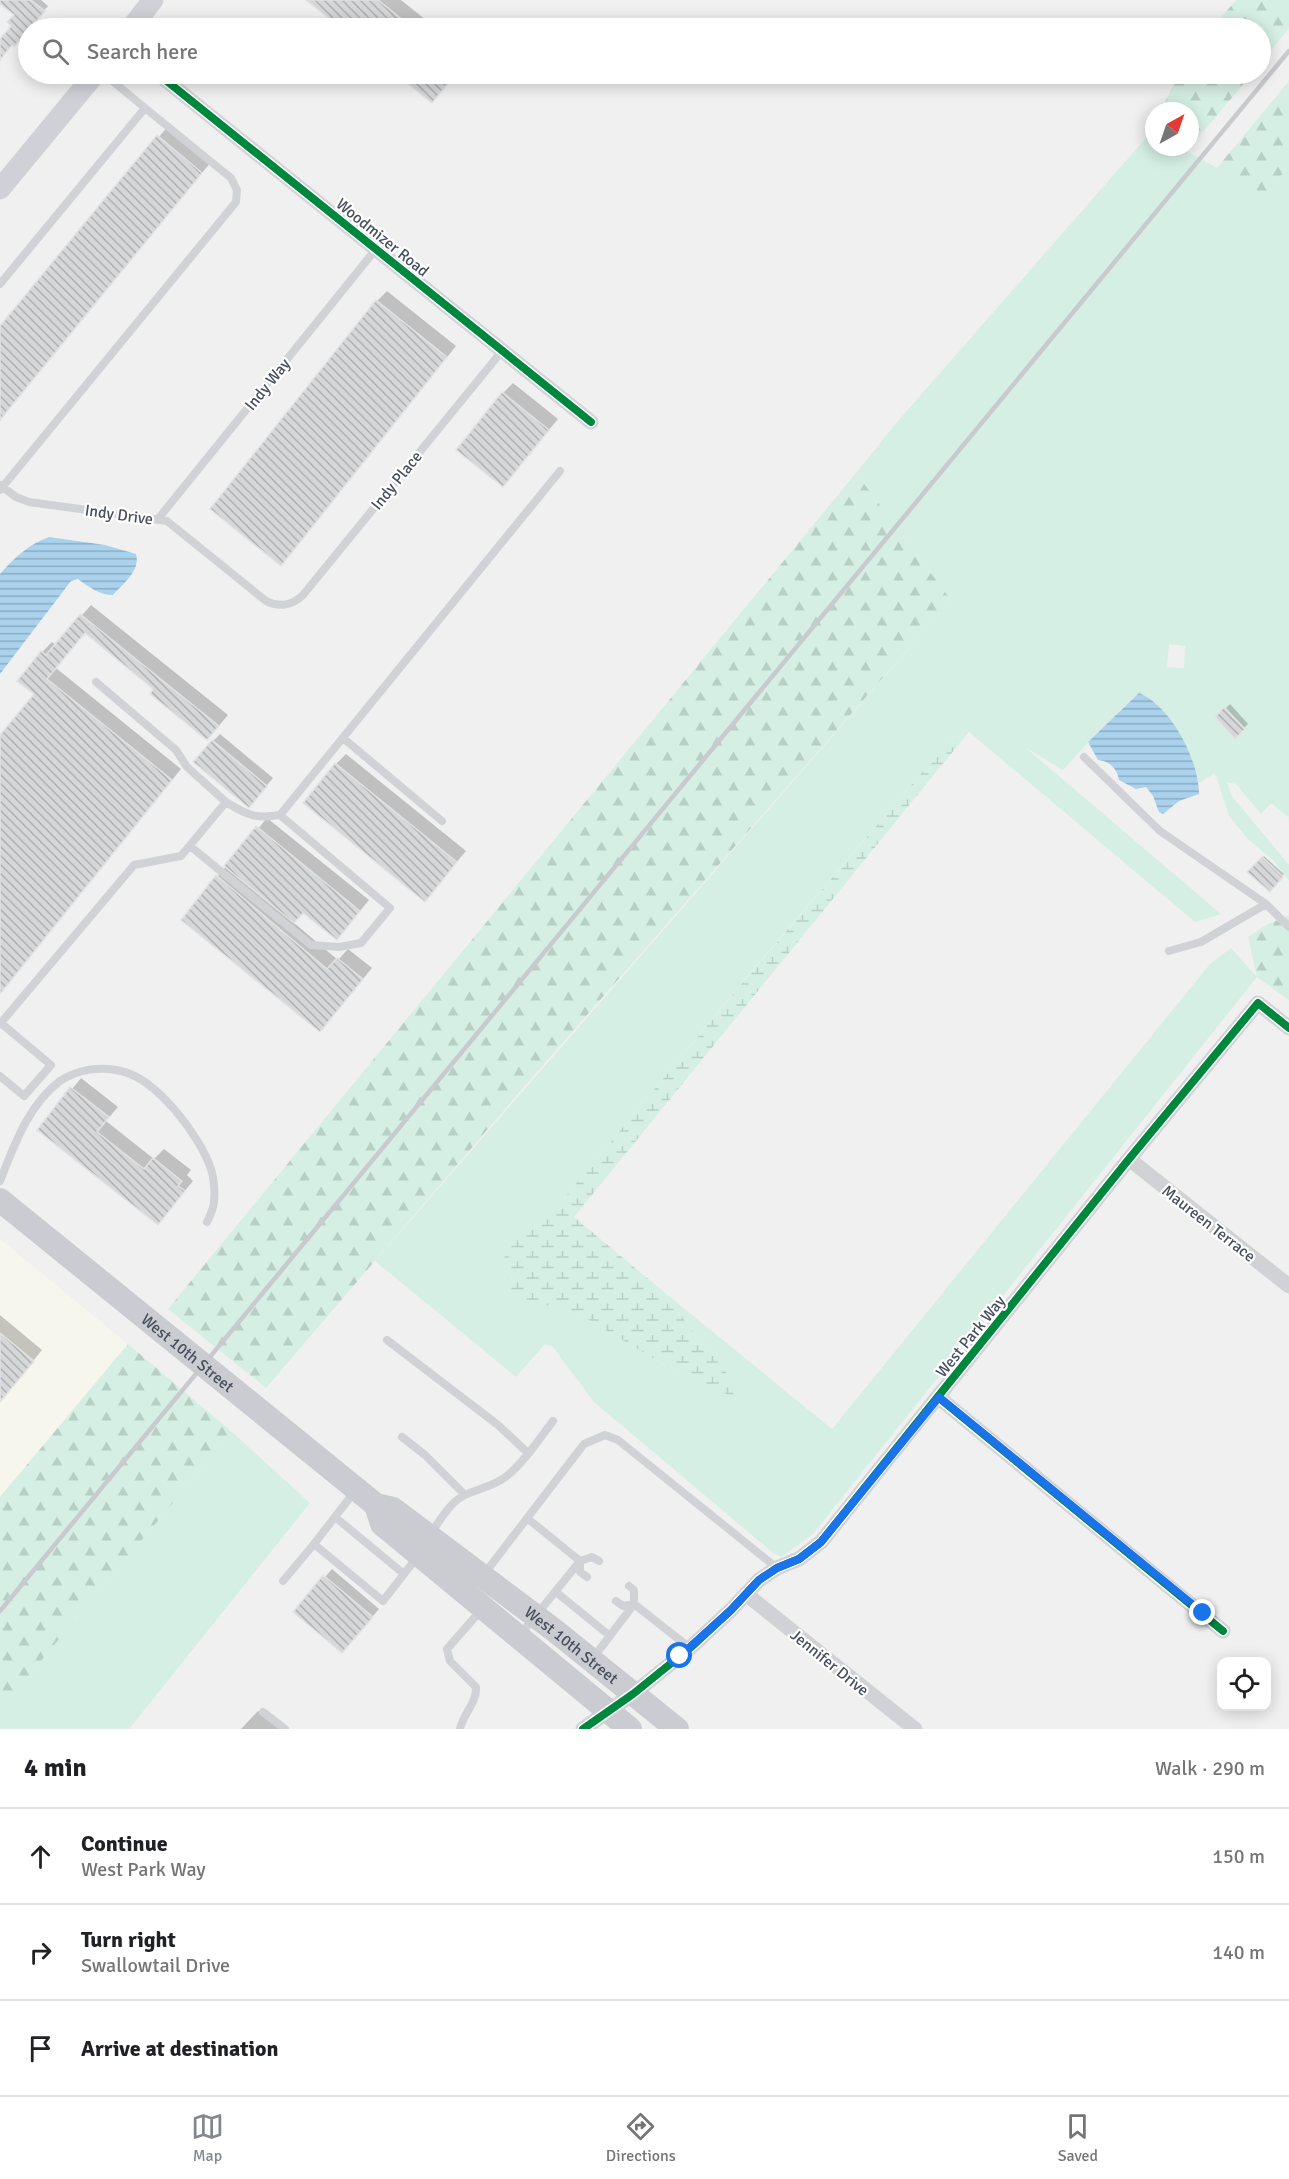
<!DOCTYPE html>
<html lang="en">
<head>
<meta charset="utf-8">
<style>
  :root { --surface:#fff; --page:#f2f2f2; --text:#202124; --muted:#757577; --line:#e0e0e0; --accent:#828790 }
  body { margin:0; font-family:Signika,sans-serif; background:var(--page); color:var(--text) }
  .controls { position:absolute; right:18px; bottom:18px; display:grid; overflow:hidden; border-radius:12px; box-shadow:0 3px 15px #0003 }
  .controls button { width:54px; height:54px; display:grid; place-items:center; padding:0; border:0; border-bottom:2px solid var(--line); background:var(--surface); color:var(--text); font:30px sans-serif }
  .compass { position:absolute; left:1145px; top:102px; width:54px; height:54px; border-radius:50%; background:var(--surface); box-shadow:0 3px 15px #0003; rotate:40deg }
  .stop { position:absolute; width:18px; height:18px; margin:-14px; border:4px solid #1a73e8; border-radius:50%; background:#fff }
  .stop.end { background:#1a73e8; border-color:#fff; box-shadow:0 2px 6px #0008 }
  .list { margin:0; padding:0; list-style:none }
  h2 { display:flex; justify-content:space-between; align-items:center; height:78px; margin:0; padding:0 24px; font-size:26px }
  h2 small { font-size:20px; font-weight:400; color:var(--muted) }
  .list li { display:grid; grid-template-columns:39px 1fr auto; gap:18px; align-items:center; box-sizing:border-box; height:96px; padding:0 24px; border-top:2px solid var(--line) }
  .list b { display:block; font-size:22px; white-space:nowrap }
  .list p { margin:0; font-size:20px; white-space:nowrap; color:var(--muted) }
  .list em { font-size:20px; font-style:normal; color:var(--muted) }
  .icon { flex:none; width:33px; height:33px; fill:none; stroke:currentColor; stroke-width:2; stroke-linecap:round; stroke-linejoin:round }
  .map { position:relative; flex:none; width:1289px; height:1729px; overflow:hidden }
  .search { position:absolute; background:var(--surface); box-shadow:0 3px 15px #0003; left:18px; right:18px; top:18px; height:66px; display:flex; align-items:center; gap:15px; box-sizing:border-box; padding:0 21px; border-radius:33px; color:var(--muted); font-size:22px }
  .sheet { height:366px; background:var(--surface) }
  nav { display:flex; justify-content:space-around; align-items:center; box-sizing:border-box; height:84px; border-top:2px solid var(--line); background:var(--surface); font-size:16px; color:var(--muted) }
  nav a { display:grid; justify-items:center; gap:3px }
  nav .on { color:var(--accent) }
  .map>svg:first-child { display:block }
  .commercial { fill:#f7f6ec }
  .green { fill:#d5efe4; fill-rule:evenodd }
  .forest { fill:url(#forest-firs) }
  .wetland { fill:url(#wetland-marsh) }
  .water { fill:url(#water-rules) }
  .shadow { fill:#0003 }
  .building { fill:url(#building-back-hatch); stroke:#e2e2e3; stroke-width:1.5 }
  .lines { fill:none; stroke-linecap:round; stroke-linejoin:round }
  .lane { stroke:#d1d2d6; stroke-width:8 }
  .street { stroke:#d1d2d6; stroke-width:15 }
  .secondary { stroke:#d0d1d6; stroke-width:21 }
  .primary { stroke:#cbccd1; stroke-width:24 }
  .rail { stroke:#c9cacd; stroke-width:4.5 }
  .cycleway-casing { stroke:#fff; stroke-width:11 }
  .cycleway { stroke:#00873e; stroke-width:8 }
  .route { stroke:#1a73e8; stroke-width:8 }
  .labels { text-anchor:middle; stroke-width:4.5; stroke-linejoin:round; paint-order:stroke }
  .street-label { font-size:16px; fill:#474e5d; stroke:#fff }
</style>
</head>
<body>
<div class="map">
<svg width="1289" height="1729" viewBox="0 0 1289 1729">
  <defs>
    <pattern id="forest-firs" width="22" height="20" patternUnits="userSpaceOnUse" patternTransform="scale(1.5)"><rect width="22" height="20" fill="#d5efe4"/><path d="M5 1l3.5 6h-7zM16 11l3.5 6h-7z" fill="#b8cfc6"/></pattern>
    <pattern id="wetland-marsh" width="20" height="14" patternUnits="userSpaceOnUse" patternTransform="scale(1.5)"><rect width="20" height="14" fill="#d5efe4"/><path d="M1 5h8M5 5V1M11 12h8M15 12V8" fill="none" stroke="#b8cfc6"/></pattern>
    <pattern id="water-rules" width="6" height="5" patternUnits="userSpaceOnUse" patternTransform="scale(1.5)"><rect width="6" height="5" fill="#aad2ed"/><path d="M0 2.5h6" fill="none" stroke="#8cadc3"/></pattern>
    <pattern id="building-back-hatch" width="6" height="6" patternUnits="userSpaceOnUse" patternTransform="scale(1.5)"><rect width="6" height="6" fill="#d6d7d9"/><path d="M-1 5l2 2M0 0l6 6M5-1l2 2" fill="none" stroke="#afb1b3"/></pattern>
  </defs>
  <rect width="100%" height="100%" fill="#f1f0f0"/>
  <path class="commercial" d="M0 1239 128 1344 0 1497Z"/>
  <path class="green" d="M1152 131 1154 132V147H1180L1265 195 1289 166V818L1271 803 1261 814 1236 784 1227 782 1231 795 1289 865V881L1273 860 1248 839 1229 816 1215 773 1199 783C1189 743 1165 724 1139 694L1094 736 1063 770 1026 748 1221 914 1195 922 969 732 963 739 954 735 745 979 542 1225 519 1233 504 1252 508 1270 523 1299 579 1314 678 1373 737 1398 724 1368 693 1332 664 1292 832 1429 1210 964 1231 948 1257 977 813 1534 781 1557 772 1552 594 1402 553 1347 545 1344 516 1377 375 1261 951 600 856 473 898 421ZM1169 644 1185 646 1184 668 1167 667Z
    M232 1432 310 1503 129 1729H0V1710Z"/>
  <path class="forest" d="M1236 0H1289V28L1261 63 1260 28H1212Z
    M1178 74H1252L1187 151 1179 147H1190V111H1161Z
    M1289 81V166L1265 195 1216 169Z
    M856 473 951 600 523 1088 266 1388 168 1309Z
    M1289 915V1000L1257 977 1248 937 1268 924Z
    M128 1344 232 1432 0 1710V1497Z"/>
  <path class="wetland" d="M954 735 963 739 574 1217 664 1292 693 1332 724 1368 738 1399 678 1373 579 1314 523 1299 510 1288 504 1252 518 1233 542 1225 738 988Z"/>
  <path class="water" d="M49 537 105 545 136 554C141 570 123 584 113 595 99 595 89 587 78 579L71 581 0 674V574C14 558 29 544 49 537Z
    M1139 693C1171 706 1199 760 1199 794L1179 801 1163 814 1159 812 1153 796 1146 787 1136 789 1119 780C1117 768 1109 761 1098 760L1088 742Z"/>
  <path class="shadow" d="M0 0H41L48 6 0 59V42L13 26 16 14Z
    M308 0H401L436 28H343Z
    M398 74H456L432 101Z
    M168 126 211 162 0 420V328Z
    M387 291 456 346 291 554 281 564 377 301Z
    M513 383 558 419 503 485V393Z
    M91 605 228 715 217 728 155 689 86 632 56 668 181 769 0 992V738L36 694 19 681 42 652 52 642 56 645Z
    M1230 704 1248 724 1235 737 1217 717Z
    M220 734 273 778 256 798 213 741Z
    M346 754 466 851 425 900 336 764Z
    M267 818 369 900 346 928 304 911 293 922 338 960 348 949 372 968 320 1030 218 876Z
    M1264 856 1284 874 1270 890 1250 872Z
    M81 1078 118 1107 106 1121 154 1159 164 1149 191 1170 187 1175 193 1181 158 1223 39 1130Z
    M0 1315 42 1350 0 1402Z
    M332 1569 379 1609 349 1644 295 1611Z
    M258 1711 280 1729H241Z"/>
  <path class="building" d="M0 0H31L45 11 14 47 12 45 0 60V39L11 26 7 22 14 15 0 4Z
    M306 0H378L413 28H341Z
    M396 74H456L432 103Z
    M157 135 202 173 0 420V326Z
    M376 300 447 357 281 566 210 509Z
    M502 392 549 430 503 487 456 450Z
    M80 614 219 726 207 740 150 694 153 689 85 633 47 679 172 780 0 994V735L34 694 17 681 41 651 46 655Z
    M1224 707 1245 729 1235 739 1215 717Z
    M212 740 267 786 249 808 193 762Z
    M335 763 457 862 425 902 303 803Z
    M256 826 360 911 337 940 303 913 294 923 224 866Z
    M1262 857 1283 877 1270 892 1247 872Z
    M216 875 327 969 337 958 363 979 320 1032 181 920Z
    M70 1087 109 1117 97 1132 144 1169 153 1158 182 1181 178 1186 185 1191 158 1225 37 1130Z
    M0 1333 34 1361 0 1402Z
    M323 1575 373 1617 342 1653 293 1612Z"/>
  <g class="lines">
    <path class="lane" d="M104 74 145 108
      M0 284 145 108 231 178 237 190 236 202 0 490
      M0 485 16 497 29 502 167 521 266 601C279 608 293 605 303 595L502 351
      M158 519 376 249
      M343 738 442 821
      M1084 757 1160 831 1266 904 1289 927
      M226 802C247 815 255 819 280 815
      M190 846 311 945 339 947 361 943 390 908 280 815 560 471
      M1169 951 1201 942 1266 904
      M0 1024 134 865 181 856 226 802 187 767 176 750 96 682
      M0 1076 24 1096 51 1065 1 1023
      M0 1181C14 1146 28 1105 60 1081 78 1069 101 1066 121 1071 157 1079 200 1136 211 1169 214 1178 215 1192 214 1201 214 1208 210 1216 207 1222
      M387 1340 498 1425 528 1453
      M402 1437 425 1455 465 1495
      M355 1491 314 1544 383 1601 418 1556
      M335 1517 404 1574
      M527 1518 580 1561
      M431 1533C441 1519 450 1502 465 1495 480 1488 495 1486 508 1475 526 1460 539 1439 553 1421
      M580 1561V1572L587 1577
      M485 1573 584 1444 605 1435 618 1440 777 1568
      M283 1581 314 1544
      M556 1592 610 1636
      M616 1601 623 1606 634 1604V1590L629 1586
      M521 1634 580 1561 592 1557 599 1561
      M593 1658 634 1604 690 1648
      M263 1712 285 1729
      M460 1729C463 1714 477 1703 476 1687L450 1661 447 1649 482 1609"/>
    <path class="street" d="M158 74 591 422
      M1129 1159 1289 1286
      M938 1397 1223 1631
      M746 1594 915 1729
      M583 1729 633 1694 690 1648 731 1610 759 1580 777 1568 799 1559 821 1542 1129 1159 1258 1003 1289 1028"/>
    <path class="secondary" d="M131 28 153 0
      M0 189 95 74"/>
    <g class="primary">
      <path id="s1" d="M0 1200 376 1505 393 1509 554 1630 677 1729"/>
      <path d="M376 1505 382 1524 630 1729"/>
    </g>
    <path class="rail" d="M0 1611 1289 51"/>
    <defs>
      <path id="cycleway" d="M158 74 591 422
        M938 1397 1223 1631
        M583 1729 633 1694 690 1648 731 1610 759 1580 777 1568 799 1559 821 1542 1129 1159 1258 1003 1289 1028"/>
    </defs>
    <use href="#cycleway" class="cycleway-casing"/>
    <use href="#cycleway" class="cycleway"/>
  </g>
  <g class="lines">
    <path class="route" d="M680 1656 731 1610 759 1580 777 1568 799 1559 821 1542 939 1397 1203 1613"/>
  </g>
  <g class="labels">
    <g class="street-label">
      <text transform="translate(383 237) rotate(39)" y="6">Woodmizer Road</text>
      <text transform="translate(267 384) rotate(-51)" y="6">Indy Way</text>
      <text transform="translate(396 480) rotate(-51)" y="6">Indy Place</text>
      <text transform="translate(119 514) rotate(8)" y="6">Indy Drive</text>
      <text transform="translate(1209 1223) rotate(38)" y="6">Maureen Terrace</text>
      <text transform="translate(970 1336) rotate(-51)" y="6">West Park Way</text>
      <text dy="6" stroke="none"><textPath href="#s1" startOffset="242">West 10th Street</textPath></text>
      <text dy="6" stroke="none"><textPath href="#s1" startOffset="726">West 10th Street</textPath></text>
      <text transform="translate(830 1662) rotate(39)" y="6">Jennifer Drive</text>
    </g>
  </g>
</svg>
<div class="controls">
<button><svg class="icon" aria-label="locate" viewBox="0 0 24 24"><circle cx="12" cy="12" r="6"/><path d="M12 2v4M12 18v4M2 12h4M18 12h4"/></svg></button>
</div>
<svg class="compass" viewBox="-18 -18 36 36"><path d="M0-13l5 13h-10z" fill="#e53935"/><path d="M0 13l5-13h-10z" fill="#757577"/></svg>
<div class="stop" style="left:680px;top:1656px"></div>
<div class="stop end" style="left:1203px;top:1613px"></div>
<div class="search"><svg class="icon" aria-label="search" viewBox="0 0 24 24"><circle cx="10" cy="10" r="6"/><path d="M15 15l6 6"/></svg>Search here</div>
</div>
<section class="sheet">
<h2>4 min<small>Walk · 290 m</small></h2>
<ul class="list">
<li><svg class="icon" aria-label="ahead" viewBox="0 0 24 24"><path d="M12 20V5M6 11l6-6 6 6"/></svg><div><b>Continue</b><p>West Park Way</p></div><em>150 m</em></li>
<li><svg class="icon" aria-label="right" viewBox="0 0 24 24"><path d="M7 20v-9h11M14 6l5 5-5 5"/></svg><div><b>Turn right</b><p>Swallowtail Drive</p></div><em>140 m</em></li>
<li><svg class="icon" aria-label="arrive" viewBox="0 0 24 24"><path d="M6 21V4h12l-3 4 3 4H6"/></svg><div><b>Arrive at destination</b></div></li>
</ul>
</section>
<nav>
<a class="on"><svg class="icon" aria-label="map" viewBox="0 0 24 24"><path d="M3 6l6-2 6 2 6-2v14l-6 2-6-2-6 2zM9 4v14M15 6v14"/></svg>Map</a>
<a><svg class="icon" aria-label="directions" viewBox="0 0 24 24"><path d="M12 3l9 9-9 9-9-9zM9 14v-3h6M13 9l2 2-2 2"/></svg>Directions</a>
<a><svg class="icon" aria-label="saved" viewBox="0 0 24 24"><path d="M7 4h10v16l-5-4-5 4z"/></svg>Saved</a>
</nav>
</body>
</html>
